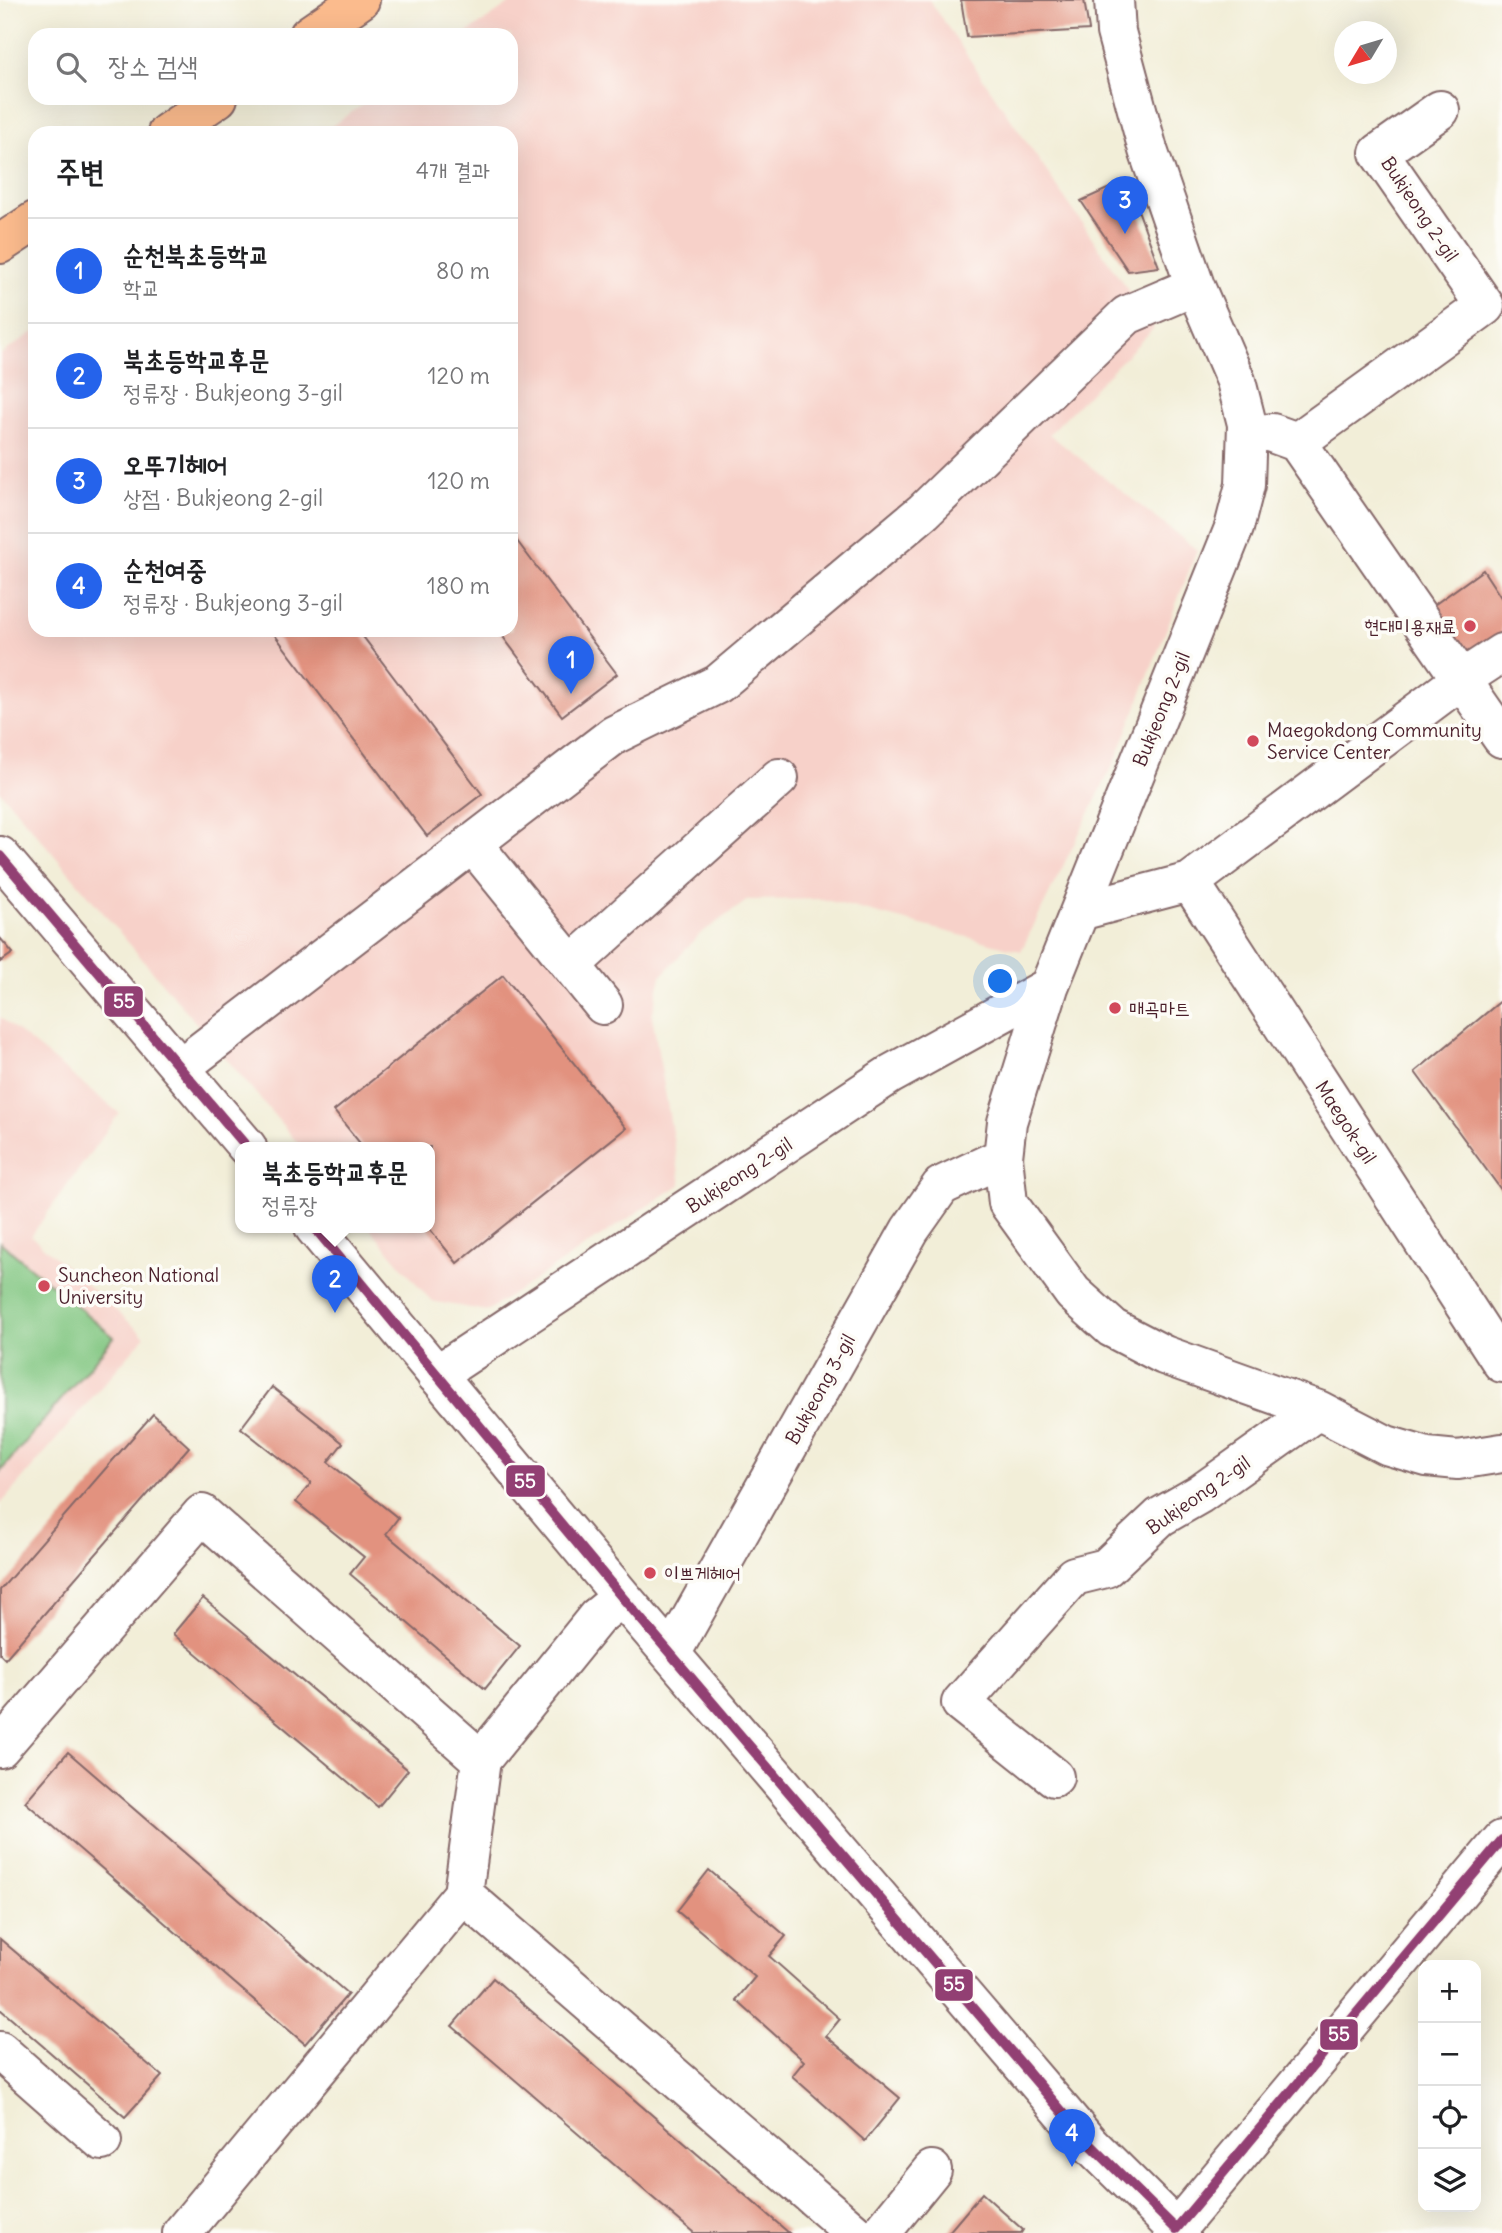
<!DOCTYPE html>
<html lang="ko">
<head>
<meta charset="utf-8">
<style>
  :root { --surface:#fff; --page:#f6f6f6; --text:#202124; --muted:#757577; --line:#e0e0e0; --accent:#2563eb }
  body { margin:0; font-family:Delius,"Poor Story",sans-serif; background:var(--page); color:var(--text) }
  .controls { position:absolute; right:21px; bottom:21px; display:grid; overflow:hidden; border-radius:14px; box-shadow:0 7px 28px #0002 }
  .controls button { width:63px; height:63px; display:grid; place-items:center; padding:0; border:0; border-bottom:2px solid var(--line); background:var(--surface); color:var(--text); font:35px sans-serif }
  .compass { position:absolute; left:1334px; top:21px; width:63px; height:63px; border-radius:50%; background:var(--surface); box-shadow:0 7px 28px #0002; rotate:232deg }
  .you { position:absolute; left:1001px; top:982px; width:24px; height:24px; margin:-18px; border:5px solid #fff; border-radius:50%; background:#1a73e8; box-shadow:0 0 0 10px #1a73e833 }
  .badge { display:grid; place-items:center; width:46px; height:46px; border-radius:50%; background:var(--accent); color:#fff; font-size:23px; font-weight:700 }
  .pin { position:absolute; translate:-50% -58px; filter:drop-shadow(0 2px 4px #0008) }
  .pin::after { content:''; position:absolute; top:37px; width:24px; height:21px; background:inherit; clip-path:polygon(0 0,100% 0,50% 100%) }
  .popup { position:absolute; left:235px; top:1142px; width:200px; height:91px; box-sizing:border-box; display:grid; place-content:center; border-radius:14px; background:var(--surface); filter:drop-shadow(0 2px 5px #0005); font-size:23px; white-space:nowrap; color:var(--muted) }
  .popup b { font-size:26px; color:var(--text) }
  .popup::after { content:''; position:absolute; left:50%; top:100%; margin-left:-14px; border:14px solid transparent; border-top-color:var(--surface) }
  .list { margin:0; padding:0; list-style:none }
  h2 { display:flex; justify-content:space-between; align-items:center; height:91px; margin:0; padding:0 28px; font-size:30px }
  h2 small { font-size:23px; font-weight:400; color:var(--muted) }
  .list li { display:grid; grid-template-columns:46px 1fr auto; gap:21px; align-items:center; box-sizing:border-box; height:105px; padding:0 28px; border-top:2px solid var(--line) }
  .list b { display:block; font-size:26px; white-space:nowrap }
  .list p { margin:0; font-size:23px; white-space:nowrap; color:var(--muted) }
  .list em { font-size:23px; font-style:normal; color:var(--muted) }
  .icon { flex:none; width:38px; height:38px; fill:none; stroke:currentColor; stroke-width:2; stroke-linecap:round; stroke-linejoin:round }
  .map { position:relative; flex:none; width:1502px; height:2233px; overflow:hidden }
  .search { position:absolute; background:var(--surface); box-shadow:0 7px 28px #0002; left:28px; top:28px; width:490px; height:77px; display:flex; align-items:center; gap:18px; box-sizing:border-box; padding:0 24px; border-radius:21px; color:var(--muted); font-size:26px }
  .panel { position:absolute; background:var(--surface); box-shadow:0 7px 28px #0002; left:28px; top:126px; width:490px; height:511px; border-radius:21px }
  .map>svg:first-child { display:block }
  .built { fill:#f7d1c9 }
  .green { fill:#81c681; stroke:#667256; stroke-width:2 }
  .building { fill:#e2927f }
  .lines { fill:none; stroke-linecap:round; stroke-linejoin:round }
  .minor-casing { stroke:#856768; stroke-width:42 }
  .major-casing { stroke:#856768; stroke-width:42 }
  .minor { stroke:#fff; stroke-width:38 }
  .major { stroke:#fbbb8d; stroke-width:38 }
  .bus-1-casing { stroke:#fdfcf7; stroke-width:16 }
  .bus-1 { stroke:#923f73; stroke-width:10 }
  .poi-dot { fill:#d1495b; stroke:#fdfcf7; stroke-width:2.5 }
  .labels { text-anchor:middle; stroke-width:7; stroke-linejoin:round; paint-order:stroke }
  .street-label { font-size:19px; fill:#4a1f2b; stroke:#fdfcf7 }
  .poi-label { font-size:19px; fill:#4a1f2b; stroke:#fdfcf7; text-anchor:start }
  .line-badge { stroke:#fdfcf7; stroke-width:2.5 }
  .badge-label { font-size:19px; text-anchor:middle; font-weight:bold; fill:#fff }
</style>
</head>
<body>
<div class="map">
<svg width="1502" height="2233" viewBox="0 0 1502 2233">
  <rect width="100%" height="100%" fill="#fdfcf7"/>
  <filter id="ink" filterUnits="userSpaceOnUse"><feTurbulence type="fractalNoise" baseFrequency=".0143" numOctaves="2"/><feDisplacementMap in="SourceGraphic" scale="14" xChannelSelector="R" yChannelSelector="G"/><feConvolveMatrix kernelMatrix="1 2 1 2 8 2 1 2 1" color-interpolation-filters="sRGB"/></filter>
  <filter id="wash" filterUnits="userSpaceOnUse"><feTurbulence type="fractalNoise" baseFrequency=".00686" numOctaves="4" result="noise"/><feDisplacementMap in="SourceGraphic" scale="28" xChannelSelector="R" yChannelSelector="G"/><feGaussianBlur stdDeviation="1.57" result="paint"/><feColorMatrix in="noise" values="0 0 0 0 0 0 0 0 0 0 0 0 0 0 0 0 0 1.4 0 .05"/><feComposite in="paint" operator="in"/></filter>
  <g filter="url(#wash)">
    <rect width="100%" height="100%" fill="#f2eed8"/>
    <path class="built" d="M515 0H929L1154 328 1049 434 1197 550 1117 757 1021 951 822 899 748 900 699 935 661 976 652 1016 681 1184 487 1311 431 1301 369 1227H430V1147H301L0 791V355L35 331V630H511V133H322L372 98H511V35H464Z
      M0 1017 119 1113 31 1236 145 1336 0 1505Z"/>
    <path class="green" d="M0 1242 114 1337 0 1472Z"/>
    <g id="blocks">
      <path class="building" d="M961 0H1084L1089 30 967 37Z
        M1127 180 1159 267 1128 271 1081 201Z
        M511 533 617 674 562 716 498 630H511Z
        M1483 570 1502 599V641L1464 667 1427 610Z
        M271 630H358L482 794 427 836Z
        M0 938 13 953 0 962Z
        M503 975 626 1128 457 1263 428 1227 430 1147H363L334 1111Z
        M1502 1000V1191L1415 1072Z
        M272 1387 343 1443 328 1462 398 1518 386 1534 520 1646 485 1689 350 1574 364 1557 296 1502 311 1483 241 1428Z
        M153 1414 189 1447 5 1659 0 1654V1590Z
        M203 1598 408 1770 378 1807 173 1634Z
        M68 1752 348 1994 305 2044 25 1802Z
        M709 1870 786 1936 769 1956 840 2019 826 2036 900 2098 865 2141 792 2076 804 2061 736 2000 755 1977 677 1911Z
        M0 1939 162 2076 125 2117 0 2009Z
        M493 1978 789 2233H694L452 2026Z
        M982 2193 1023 2230 1021 2233H948Z"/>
    </g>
  </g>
  <g filter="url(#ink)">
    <use href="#blocks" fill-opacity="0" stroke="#856768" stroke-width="2"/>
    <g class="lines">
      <defs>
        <path id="minor" d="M1272 433 1297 442 1502 738
          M1297 442 1485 306 1379 153 1440 110
          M472 843 603 1005
          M0 856 247 1147
          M1190 882 1502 1363
          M1080 911 1190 882 1462 679 1502 653
          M571 965 779 778
          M1049 987 1007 1122 1003 1157 1008 1203 1073 1293 1112 1328 1164 1355 1318 1410 1386 1445 1427 1457 1458 1460 1502 1453
          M181 1067 614 735 718 684 924 511 1127 315 1195 286
          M314 1227 622 1597 1089 2143 1180 2233
          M436 1375 891 1074 1049 987 1234 528 1245 485 1247 424 1236 381 1195 286 1148 150 1116 32 1114 0
          M671 1654 910 1230 941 1186 1003 1157
          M0 1748 202 1514 481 1760
          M1054 1777 961 1703 1074 1576 1106 1568 1160 1517 1200 1494 1318 1410
          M463 1894 855 2233
          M0 2051 102 2141
          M182 2233 463 1894 481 1760 597 1617 622 1597
          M881 2233 932 2170
          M1173 2233 1502 1840"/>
        <path id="major" d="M309 35 360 0
          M167 133 218 98
          M0 244 35 221"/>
      </defs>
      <use href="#minor" class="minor-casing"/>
      <use href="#major" class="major-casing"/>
      <use href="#minor" class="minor"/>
      <use href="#major" class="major"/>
      <defs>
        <path id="bus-1" d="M0 856 247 1147
          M314 1227 622 1597 1089 2143 1176 2229
          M1176 2229 1502 1840"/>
      </defs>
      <use href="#bus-1" class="bus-1-casing"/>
      <use href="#bus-1" class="bus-1"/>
    </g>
  </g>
  <g class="poi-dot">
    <circle cx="1470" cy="626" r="7"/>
    <circle cx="1253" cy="741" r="7"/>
    <circle cx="1115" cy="1008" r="7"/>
    <circle cx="44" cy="1286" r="7"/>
    <circle cx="650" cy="1573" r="7"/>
  </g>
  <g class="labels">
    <g class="street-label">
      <text transform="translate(1420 209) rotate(56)" y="7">Bukjeong 2-gil</text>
      <text transform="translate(1161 709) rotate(-68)" y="7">Bukjeong 2-gil</text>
      <text transform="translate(1346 1122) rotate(57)" y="7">Maegok-gil</text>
      <text transform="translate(739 1175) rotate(-33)" y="7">Bukjeong 2-gil</text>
      <text transform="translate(820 1389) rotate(-61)" y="7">Bukjeong 3-gil</text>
      <text transform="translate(1198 1495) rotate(-35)" y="7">Bukjeong 2-gil</text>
    </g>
    <g class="poi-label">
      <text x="1456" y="633" text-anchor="end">현대미용재료</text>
      <text x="1267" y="737">Maegokdong Community<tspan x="1267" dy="22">Service Center</tspan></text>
      <text x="1129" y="1015">매곡마트</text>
      <text x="58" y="1282">Suncheon National<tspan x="58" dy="22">University</tspan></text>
      <text x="664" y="1580">이쁘게헤어</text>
    </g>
  </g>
  <g class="line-badge">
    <rect x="103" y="985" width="41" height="33" rx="7" fill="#923f73"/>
    <rect x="505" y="1464" width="41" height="34" rx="7" fill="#923f73"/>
    <rect x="934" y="1968" width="40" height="34" rx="7" fill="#923f73"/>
    <rect x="1319" y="2018" width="40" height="33" rx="7" fill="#923f73"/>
  </g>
  <g class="badge-label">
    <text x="124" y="1008">55</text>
    <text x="525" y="1488">55</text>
    <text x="954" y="1991">55</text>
    <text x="1339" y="2041">55</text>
  </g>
</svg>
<div class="controls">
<button>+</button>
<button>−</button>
<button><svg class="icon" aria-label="locate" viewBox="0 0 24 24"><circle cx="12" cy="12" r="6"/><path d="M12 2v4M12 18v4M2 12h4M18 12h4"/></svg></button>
<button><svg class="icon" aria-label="layers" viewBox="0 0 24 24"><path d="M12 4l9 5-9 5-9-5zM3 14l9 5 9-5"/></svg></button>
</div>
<svg class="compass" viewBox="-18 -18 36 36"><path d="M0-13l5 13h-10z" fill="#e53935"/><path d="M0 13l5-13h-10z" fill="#757577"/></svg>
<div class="you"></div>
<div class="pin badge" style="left:571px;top:694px">1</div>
<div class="pin badge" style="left:335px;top:1313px">2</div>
<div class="popup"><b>북초등학교후문</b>정류장</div>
<div class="pin badge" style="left:1125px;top:234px">3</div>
<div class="pin badge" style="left:1072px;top:2167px">4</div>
<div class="search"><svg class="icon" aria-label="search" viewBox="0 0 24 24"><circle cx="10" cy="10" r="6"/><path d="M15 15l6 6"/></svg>장소 검색</div>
<section class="panel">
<h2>주변<small>4개 결과</small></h2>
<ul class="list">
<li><span class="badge">1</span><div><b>순천북초등학교</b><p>학교</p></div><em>80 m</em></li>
<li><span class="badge">2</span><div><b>북초등학교후문</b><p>정류장 · Bukjeong 3-gil</p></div><em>120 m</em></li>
<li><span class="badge">3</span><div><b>오뚜기헤어</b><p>상점 · Bukjeong 2-gil</p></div><em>120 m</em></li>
<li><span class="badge">4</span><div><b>순천여중</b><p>정류장 · Bukjeong 3-gil</p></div><em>180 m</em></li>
</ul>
</section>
</div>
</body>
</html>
